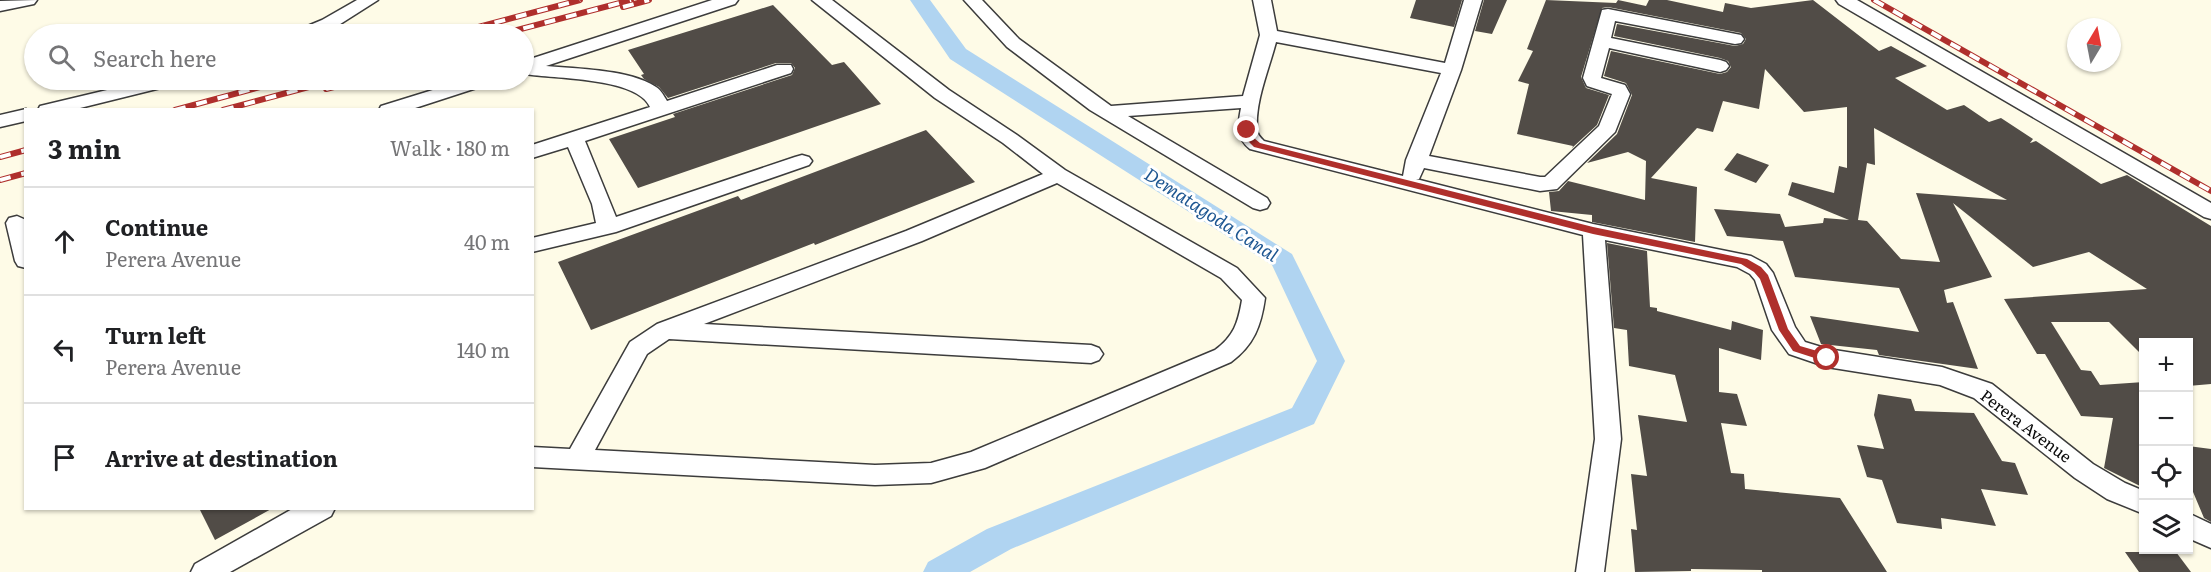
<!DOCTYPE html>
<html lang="en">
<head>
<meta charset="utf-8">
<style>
  :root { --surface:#fff; --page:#f6f6f6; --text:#202124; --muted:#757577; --line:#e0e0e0 }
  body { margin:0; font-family:Literata,serif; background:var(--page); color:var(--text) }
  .controls { position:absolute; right:18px; bottom:18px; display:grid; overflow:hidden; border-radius:0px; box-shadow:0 2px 4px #0004 }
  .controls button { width:54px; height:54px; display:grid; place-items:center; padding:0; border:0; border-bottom:2px solid var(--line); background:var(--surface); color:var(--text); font:30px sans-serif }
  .compass { position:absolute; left:2067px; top:18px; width:54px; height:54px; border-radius:50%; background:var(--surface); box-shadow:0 2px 4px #0004; rotate:10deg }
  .stop { position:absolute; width:18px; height:18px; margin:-14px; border:4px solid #af2f2c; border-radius:50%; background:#fff }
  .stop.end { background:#af2f2c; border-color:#fff; box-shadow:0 2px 6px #0008 }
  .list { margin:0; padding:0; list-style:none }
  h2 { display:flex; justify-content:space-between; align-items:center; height:78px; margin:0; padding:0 24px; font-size:26px }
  h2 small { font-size:20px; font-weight:400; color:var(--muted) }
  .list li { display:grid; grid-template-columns:39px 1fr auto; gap:18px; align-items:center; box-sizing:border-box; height:108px; padding:0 24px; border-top:2px solid var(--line) }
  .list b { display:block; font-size:22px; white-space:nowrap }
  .list p { margin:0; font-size:20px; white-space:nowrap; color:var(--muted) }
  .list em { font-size:20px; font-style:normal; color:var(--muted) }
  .icon { flex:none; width:33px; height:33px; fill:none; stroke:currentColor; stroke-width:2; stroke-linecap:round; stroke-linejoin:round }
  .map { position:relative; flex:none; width:2211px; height:572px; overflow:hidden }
  .search { position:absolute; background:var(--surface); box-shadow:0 2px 4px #0004; left:24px; top:24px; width:510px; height:66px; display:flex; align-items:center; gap:15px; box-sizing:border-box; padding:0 21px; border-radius:33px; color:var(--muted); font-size:22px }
  .panel { position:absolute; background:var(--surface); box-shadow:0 2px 4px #0004; left:24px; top:108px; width:510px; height:402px; border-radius:0px }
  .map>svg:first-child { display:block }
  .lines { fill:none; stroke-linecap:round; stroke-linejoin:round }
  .canal { fill:#b0d4f1; fill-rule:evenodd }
  .building { fill:#514c47; fill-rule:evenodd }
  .minor-casing { stroke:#3c3c3c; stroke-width:3 }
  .minor { fill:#fff; fill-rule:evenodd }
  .rail-casing { stroke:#af2f2c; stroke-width:6 }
  .rail { stroke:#fff; stroke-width:4; stroke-dasharray:11; stroke-linecap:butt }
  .route { fill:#af2f2c }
  .labels { text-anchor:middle; stroke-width:6; stroke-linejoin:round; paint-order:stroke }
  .street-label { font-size:16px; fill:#090909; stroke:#fff }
  .water-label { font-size:18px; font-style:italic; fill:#1d5691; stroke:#fff }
</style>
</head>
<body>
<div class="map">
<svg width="2211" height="572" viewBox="0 0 2211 572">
  <rect width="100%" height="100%" fill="#fefbe7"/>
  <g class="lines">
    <path class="canal" d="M910 0H930L966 49 1292 254 1345 361 1314 424 1011 549 970 572H923L928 562 987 529 1292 408 1317 361 1272 265 950 59Z"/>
  </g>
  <path class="building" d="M1416 0H1462L1454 27 1410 18Z
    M1484 0H1507L1492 34 1475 31Z
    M1546 0 1616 3 1618 0 1646 6 1649 0H1667L1723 12 1725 3 1751 8 1813 0 1879 51 1891 46 1927 66 1895 78 1947 110 1964 105 1989 122 2001 118 2033 139 2030 143 2036 141 2101 184 2127 175 2211 226V384L2188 386V342H2144V357L2109 322H2051L2081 370 2091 371 2100 385 2144 382V488L2104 468 2113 418 2081 416 2045 354H2037L2004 299 2147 289 2089 252 2033 267 1953 203 1992 277 1944 290 1947 303 1953 302 1978 369 1879 355 1877 350 1821 344 1810 316 1919 332 1899 288 1795 277 1783 241 1727 236 1714 209 1780 214 1785 227 1823 223 1824 218 1849 220 1788 195 1792 182 1834 193 1839 166 1847 168V107L1804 112 1765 69 1759 109 1723 101 1713 132 1697 128 1651 178 1697 187 1695 242 1592 222V215L1551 211 1549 192 1559 191 1568 181 1645 200 1646 161 1628 152 1587 163 1617 134 1632 95 1626 83 1604 76 1611 51 1720 74 1727 72 1731 67 1728 61 1720 58 1614 36 1617 24 1735 46 1743 44 1746 39 1741 33 1608 7 1602 8 1581 77 1586 88 1609 95 1597 125 1572 148 1573 146 1517 134 1529 84 1518 81 1533 51 1527 49ZM1874 128 2007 200 1916 193 1940 262 1901 259 1867 221 1858 220 1867 163 1875 165Z
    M773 5 832 65 844 62 881 104 638 188 609 139 675 117 673 114 792 75 795 68 791 63H776L668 98 659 87 644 79 641 75 644 74 628 50Z
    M926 130 975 182 815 245 814 243 591 330 558 262 738 196 741 200Z
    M1737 153 1769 165 1756 183 1724 170Z
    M1607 243 1647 251 1650 307 1657 308V311L1731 330 1732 321 1763 330 1761 360 1719 348V392L1737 394 1747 426 1721 423 1731 473 1744 474 1745 489 1840 498 1887 572H1762V570L1691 569V571L1635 572 1631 529 1637 530 1631 474 1647 476 1638 415 1687 422 1675 375 1629 366 1627 330 1614 328Z
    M1878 394 1911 399 1915 411 1974 413 2002 461 2015 463 2028 495 1981 489 1996 526 1941 518 1942 529 1897 523 1882 480 1867 477 1857 445 1884 449 1874 415Z
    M2188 446 2211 449V522L2204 518 2188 480Z
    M199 508H273L215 540Z
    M2125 552H2176L2191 572H2139Z"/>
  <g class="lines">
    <defs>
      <path id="minor" d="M37 0 34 4 0 11V1Z
        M357 0H378L334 28 318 34H295L298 30 322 20Z
        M712 0H738L735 4 546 66C577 69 629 69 656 87 661 90 664 96 667 101L777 65H791L793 69 791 73 585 141 616 217 795 157 802 155 809 157 812 161 809 165 616 232 532 252V238L596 223 592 204 568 147 532 158V145L650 107C637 77 554 79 524 74V61Z
        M812 0H832L949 90 1017 135 1065 170 1237 268 1265 298C1261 326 1254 345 1231 362L985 468 931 483 875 485 532 467V447L570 449 630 342 657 324 906 231 1043 174 1003 143 935 98ZM1057 183 1221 278 1242 300C1238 323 1234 336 1215 350L971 452 931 463 875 465 595 450 647 354 669 339 1091 363 1099 360 1103 354 1099 348 1091 345 704 324 922 241Z
        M964 0H982L1019 39 1111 106 1243 96 1260 35 1253 0H1271L1277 31 1445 63 1464 0H1482L1461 70 1429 156 1540 177H1545L1599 126 1612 94 1587 86 1583 78 1602 10 1608 9 1741 35 1744 39 1741 43 1735 44 1615 21 1611 38 1720 60 1726 62 1729 66 1726 70 1720 72 1609 48 1601 78 1625 85 1630 94 1615 132 1557 189 1540 191 1424 168 1419 179H1416L1593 224 1751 256 1766 264 1773 273 1795 327 1805 342 1828 349 1942 367 1992 384 2093 464 2125 483 2144 491V514L2107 499 2075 478 1974 398 1940 385 1827 367 1789 354 1772 330 1755 280 1750 274 1737 267 1605 240 1621 439 1604 572H1576L1595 439 1583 235 1250 149C1235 137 1238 125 1241 108L1128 116 1267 198 1270 203 1267 208 1260 210 1253 208 1090 110 1007 47ZM1276 42 1441 73 1406 160 1403 176 1264 141C1260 137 1257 134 1257 129 1255 101 1269 69 1276 42Z
        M1836 0H1857L2211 203V219L2204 217 1839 4Z
        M149 80H179L177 84 72 110H38L40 106Z
        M465 80H491L489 84 409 110H379L381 106Z
        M26 109V121L0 127V115Z
        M17 216 26 220V268L18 266 15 261 6 223 9 218Z
        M294 508H335L331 516 230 572H191L195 564Z
        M2188 513 2211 524V548L2188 538Z"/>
    </defs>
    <use href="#minor" class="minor-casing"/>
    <use href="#minor" class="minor"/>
    <defs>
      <path id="rail" d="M1874 0 2211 191
        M623 7 649 0
        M452 34 580 0
        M502 34 631 0
        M326 89 361 80
        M175 110 286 80
        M223 110 335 80
        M0 157 26 150
        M0 180 26 173"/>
    </defs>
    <use href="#rail" class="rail-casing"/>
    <use href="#rail" class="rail"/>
  </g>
  <path class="route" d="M1247 127 1250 128 1254 138 1260 143 1593 227 1747 259 1761 267 1768 275 1788 329 1800 346 1831 355 1832 358 1827 362 1793 351 1779 330 1760 279 1754 272 1741 264 1593 234 1254 147 1246 139 1243 130Z"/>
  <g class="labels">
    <g class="street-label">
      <text transform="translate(2026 426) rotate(37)" y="6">Perera Avenue</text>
    </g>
    <g class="water-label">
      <text transform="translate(1211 215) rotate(33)" y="6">Dematagoda Canal</text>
    </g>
  </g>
</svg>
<div class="controls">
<button>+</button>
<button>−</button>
<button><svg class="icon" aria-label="locate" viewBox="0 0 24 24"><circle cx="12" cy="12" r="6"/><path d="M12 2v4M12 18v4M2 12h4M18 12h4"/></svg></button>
<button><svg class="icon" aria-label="layers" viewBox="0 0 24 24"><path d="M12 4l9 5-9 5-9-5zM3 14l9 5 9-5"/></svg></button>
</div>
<svg class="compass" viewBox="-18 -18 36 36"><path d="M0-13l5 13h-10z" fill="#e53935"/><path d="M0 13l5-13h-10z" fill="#757577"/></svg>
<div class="stop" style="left:1827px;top:358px"></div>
<div class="stop end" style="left:1247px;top:130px"></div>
<div class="search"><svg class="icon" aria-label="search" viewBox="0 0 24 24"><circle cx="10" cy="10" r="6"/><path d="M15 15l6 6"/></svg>Search here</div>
<section class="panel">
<h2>3 min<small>Walk · 180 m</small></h2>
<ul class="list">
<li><svg class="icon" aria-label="ahead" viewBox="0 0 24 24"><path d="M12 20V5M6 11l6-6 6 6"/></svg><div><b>Continue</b><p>Perera Avenue</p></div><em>40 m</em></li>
<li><svg class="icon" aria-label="left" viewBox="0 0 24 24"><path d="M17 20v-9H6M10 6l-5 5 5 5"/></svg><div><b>Turn left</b><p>Perera Avenue</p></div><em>140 m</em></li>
<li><svg class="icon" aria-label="arrive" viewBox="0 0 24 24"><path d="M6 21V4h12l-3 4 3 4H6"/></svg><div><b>Arrive at destination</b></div></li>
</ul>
</section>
</div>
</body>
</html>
